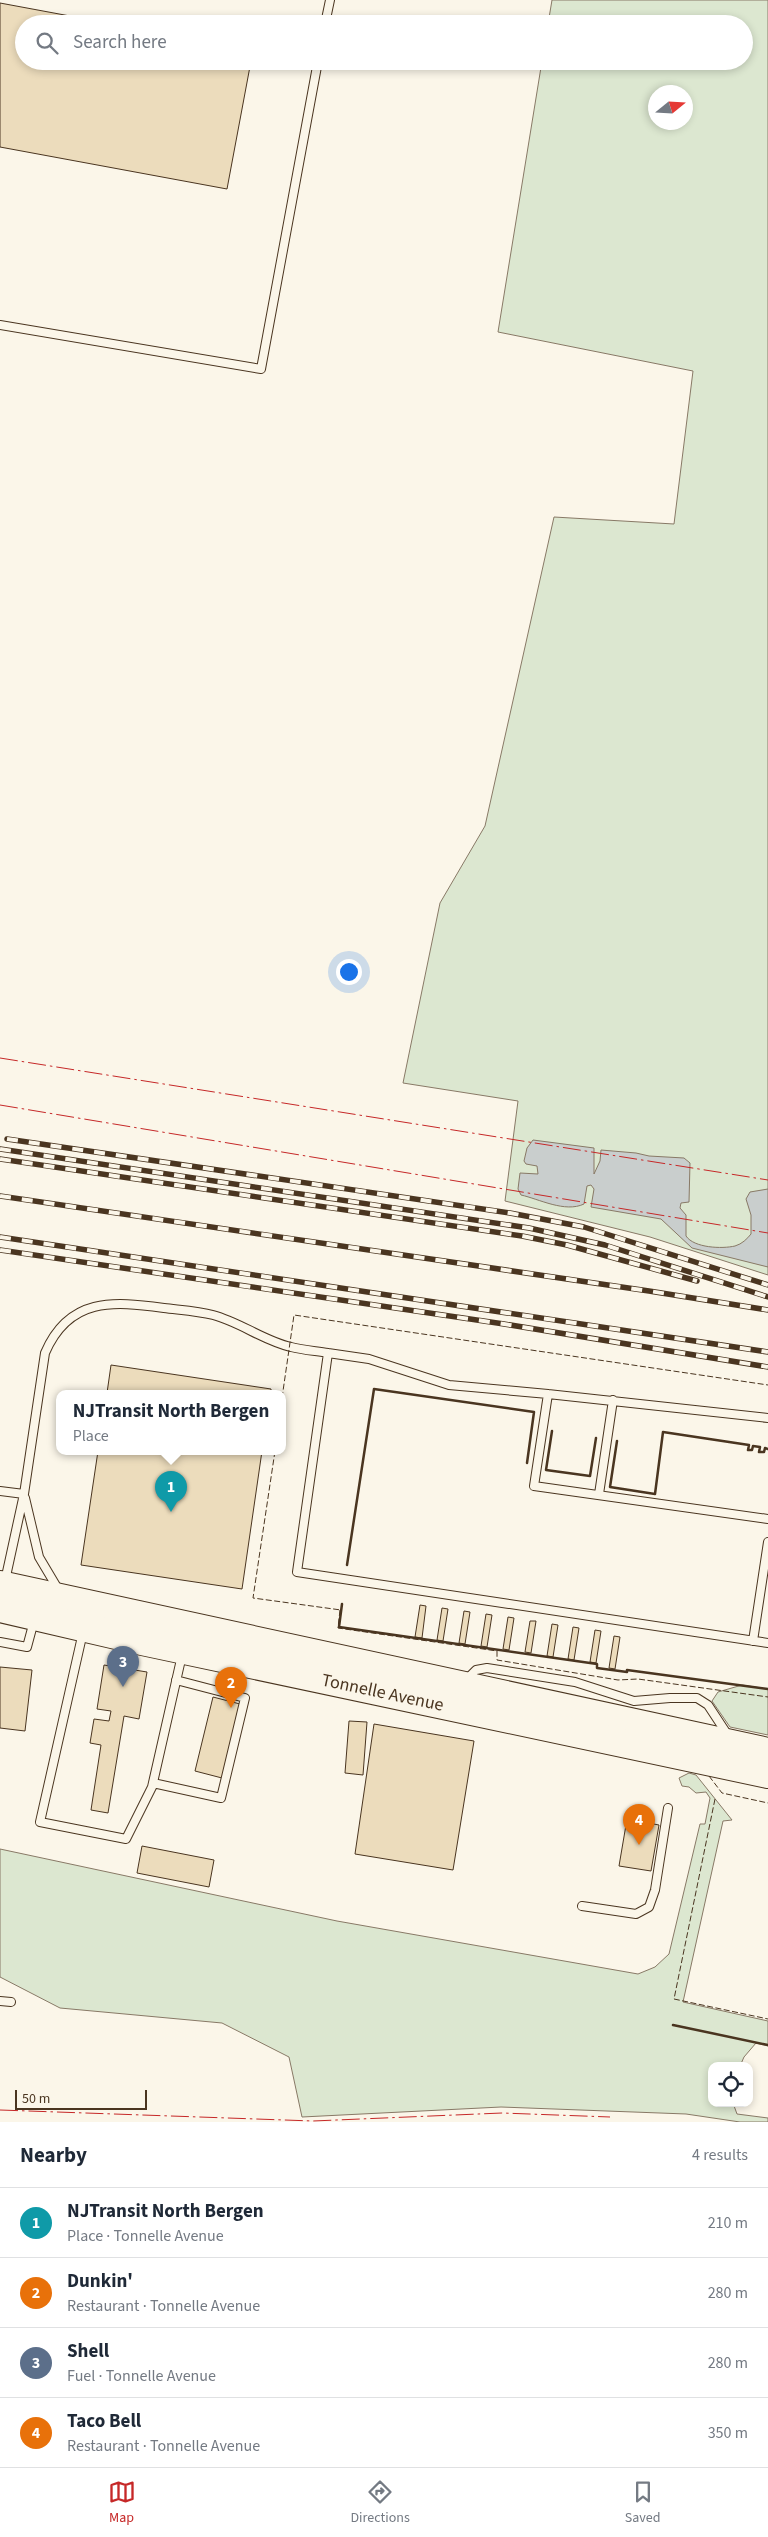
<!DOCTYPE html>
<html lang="en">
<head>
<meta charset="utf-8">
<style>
  :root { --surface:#fff; --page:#f6f6f7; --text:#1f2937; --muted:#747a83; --line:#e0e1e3; --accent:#c62828 }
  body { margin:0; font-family:"Source Sans 3",sans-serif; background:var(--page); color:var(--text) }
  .controls { position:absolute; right:15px; bottom:15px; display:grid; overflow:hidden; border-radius:10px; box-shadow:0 2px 8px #0003 }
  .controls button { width:45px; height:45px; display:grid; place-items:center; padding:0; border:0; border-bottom:1px solid var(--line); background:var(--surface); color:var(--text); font:25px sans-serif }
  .compass { position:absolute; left:648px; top:85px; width:45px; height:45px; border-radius:50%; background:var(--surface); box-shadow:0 2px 8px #0003; rotate:72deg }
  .scale { position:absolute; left:15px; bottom:12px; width:132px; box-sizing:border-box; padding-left:5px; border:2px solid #4a3520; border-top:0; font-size:14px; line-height:18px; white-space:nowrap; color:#4a3520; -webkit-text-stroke:4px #fbf6e9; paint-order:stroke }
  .you { position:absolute; left:348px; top:971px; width:18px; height:18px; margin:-12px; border:4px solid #fff; border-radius:50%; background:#1a73e8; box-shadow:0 0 0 8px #1a73e833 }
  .badge { display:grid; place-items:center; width:32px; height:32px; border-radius:50%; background:var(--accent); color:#fff; font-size:16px; font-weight:700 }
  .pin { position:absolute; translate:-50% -41px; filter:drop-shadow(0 1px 2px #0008) }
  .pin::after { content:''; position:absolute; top:26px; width:18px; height:15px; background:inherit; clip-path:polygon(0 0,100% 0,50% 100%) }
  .popup { position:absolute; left:56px; top:1390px; width:230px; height:65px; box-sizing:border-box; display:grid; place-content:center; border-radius:10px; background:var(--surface); filter:drop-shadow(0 1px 4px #0005); font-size:16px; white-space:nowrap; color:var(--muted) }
  .popup b { font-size:19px; color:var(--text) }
  .popup::after { content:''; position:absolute; left:50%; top:100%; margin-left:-10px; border:10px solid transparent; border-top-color:var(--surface) }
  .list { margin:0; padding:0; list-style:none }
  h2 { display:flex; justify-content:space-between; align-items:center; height:65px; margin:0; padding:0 20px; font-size:21px }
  h2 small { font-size:16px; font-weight:400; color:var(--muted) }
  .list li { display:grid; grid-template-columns:32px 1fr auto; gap:15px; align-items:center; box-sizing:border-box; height:70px; padding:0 20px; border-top:1px solid var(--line) }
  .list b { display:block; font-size:19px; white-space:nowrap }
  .list p { margin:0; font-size:16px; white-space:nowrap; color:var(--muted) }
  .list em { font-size:16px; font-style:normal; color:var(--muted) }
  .icon { flex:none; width:28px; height:28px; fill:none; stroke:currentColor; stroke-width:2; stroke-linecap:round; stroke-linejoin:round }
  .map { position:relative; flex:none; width:768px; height:2122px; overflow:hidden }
  .search { position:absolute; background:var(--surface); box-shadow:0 2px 8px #0003; left:15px; right:15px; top:15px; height:55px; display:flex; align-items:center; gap:12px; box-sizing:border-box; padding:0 18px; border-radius:28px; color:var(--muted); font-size:19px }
  .sheet { height:345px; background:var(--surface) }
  nav { display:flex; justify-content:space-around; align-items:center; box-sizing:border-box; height:70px; border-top:1px solid var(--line); background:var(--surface); font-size:14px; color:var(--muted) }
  nav a { display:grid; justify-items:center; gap:2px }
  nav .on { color:var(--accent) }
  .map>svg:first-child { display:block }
  .green { fill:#dce7d0; stroke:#887966; fill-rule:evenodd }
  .water { fill:#c9cecd; stroke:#887966 }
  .building { fill:#ecdcbc; stroke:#4a3520 }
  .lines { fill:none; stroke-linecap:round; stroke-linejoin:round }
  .lane-casing { stroke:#4a3520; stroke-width:10 }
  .highway-casing { stroke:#4a3520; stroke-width:30 }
  .lane { stroke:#fbf6e9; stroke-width:8 }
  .highway { stroke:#fbf6e9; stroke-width:28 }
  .rail-casing { stroke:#4a3520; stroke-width:5.5 }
  .rail { stroke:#fbf6e9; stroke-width:4; stroke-dasharray:11; stroke-linecap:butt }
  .fence { stroke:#4a3520; stroke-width:1; stroke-dasharray:6 2.5; stroke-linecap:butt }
  .wall { stroke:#4a3520; stroke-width:2.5 }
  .power { stroke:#c62828; stroke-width:1; stroke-dasharray:18 4 2.5 4; stroke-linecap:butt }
  .labels { text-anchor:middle; stroke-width:4; stroke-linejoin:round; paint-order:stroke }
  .street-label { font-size:18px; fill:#4a3520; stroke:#fbf6e9 }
</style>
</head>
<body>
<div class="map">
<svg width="768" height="2122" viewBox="0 0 768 2122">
  <rect width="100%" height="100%" fill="#fbf6e9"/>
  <path class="green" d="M552 0H768V1275L650 1237 505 1201 518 1101 403 1083 440 903 485 826 554 517 674 524 693 371 498 332 542 61H744V24H548ZM656 92H686V122H656Z
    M742 1685 768 1689V1735L730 1727 712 1701 718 1692Z
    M689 1773 696 1775 732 1820 723 1821 683 2002 768 2021V2046L756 2043 744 2057 740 2066H712V2103H733L737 2114 768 2118V2122H740L686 2114 501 2107 302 2117 289 2057 222 2023 60 2008 0 1977V1849L337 1921 638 1974 655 1967 669 1954 700 1824H705L710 1798 706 1792 696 1793 689 1787 682 1786 679 1778Z"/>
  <path class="water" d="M533 1140 594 1148V1174L600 1161 601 1150 636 1153 649 1156 684 1158 690 1163 689 1202 681 1203 680 1208 686 1215V1236C694 1248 722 1249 735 1246 742 1244 747 1239 751 1234V1215L746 1199 750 1192 768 1189V1267L692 1248 661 1219 591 1207 594 1189 591 1185 587 1186 584 1204C565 1213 539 1199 521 1195L518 1189 520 1173 538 1174 537 1166 526 1164 524 1161 527 1148Z"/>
  <path class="building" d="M0 3 113 24H24V61H251L227 189 0 147Z
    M111 1365 271 1389V1393H107Z
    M98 1451H262L242 1589 81 1565Z
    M420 1605 426 1606 422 1638 415 1637Z
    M442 1608 448 1609 443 1641 437 1640Z
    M464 1611 470 1612 465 1644 459 1643Z
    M486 1614 492 1615 487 1647 481 1646Z
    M508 1617 514 1618 509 1650 503 1649Z
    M530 1621H536L531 1653 525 1652Z
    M552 1624 558 1625 553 1657 547 1656Z
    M573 1627 579 1628 574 1660 568 1659Z
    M595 1630 601 1631 596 1663 590 1662Z
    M614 1636 620 1637 615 1669 609 1668Z
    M104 1665 147 1672 139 1719 124 1716 108 1813 91 1810 101 1745 90 1743 94 1719 109 1721 111 1711 97 1709Z
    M0 1667 32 1670 25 1731 0 1728Z
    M213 1697 240 1704 222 1778 195 1771Z
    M349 1721 367 1722 363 1775 345 1773Z
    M374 1724 474 1741 453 1870 355 1854Z
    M627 1819 659 1825 651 1871 619 1866Z
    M142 1846 214 1860 209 1887 137 1873Z"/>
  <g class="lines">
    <defs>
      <path id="lane" d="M325 24 330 0
        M0 325 261 369 318 61
        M328 1353 369 1359 449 1385 548 1394 768 1418
        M548 1394 534 1486 768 1519
        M0 1491 24 1494
        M599 1494 613 1400
        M25 1498 39 1557 58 1589
        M5 1581 24 1494 45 1353C69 1297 113 1301 164 1308 180 1310 198 1311 213 1315 240 1322 264 1341 291 1347 303 1350 316 1351 328 1353L297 1572 768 1643
        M83 1632 40 1822 126 1839 152 1787 182 1655
        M753 1641 768 1542
        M0 1642 27 1647 34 1621
        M466 1680 476 1670 487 1668 575 1682 634 1701 670 1698H697L708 1705 729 1737
        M153 1783 221 1798 245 1698 176 1680
        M582 1906 636 1914 649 1907 655 1890 668 1808
        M0 2001 11 2002"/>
      <g id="highway">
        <path d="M0 1585 768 1752"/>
        <path id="s1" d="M0 1608 142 1641 768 1774"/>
      </g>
    </defs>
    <use href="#lane" class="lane-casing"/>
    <use href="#highway" class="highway-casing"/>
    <use href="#lane" class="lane"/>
    <use href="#highway" class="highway"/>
    <defs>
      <path id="rail" d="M7 1139 510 1213 584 1227 768 1285
        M0 1149 529 1228 605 1245 768 1297
        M0 1159 522 1236 567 1245 697 1281
        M0 1196 649 1291 768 1310
        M0 1237 768 1352
        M0 1250 504 1324 768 1367"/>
    </defs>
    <use href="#rail" class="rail-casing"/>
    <use href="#rail" class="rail"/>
    <path class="fence" d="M282 1398 294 1315 768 1385
      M275 1451 253 1598 341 1610
      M340 1610 338 1628 497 1651V1660L618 1680 638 1679 768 1697
      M709 1776 722 1793 768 1803
      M715 1799 674 1999 768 2019"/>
    <path class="wall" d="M552 1431 546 1470 590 1476 596 1438
      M617 1441 610 1487 655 1494 663 1432 749 1445 748 1450H752L753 1446 760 1447 759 1452H764L765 1448 768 1449
      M347 1565 374 1389 534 1412 527 1463
      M342 1604 339 1627 597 1664V1668L627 1672V1670L768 1689
      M673 2025 768 2045"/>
    <path class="power" d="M0 1058 768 1180
      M0 1105 768 1233
      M0 2110 313 2121 502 2113 610 2117"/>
  </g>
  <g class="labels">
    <g class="street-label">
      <text dy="6" stroke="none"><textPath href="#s1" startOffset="392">Tonnelle Avenue</textPath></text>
    </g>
  </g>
</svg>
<div class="controls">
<button><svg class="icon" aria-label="locate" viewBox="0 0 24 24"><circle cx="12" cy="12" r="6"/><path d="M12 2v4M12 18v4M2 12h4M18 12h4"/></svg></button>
</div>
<svg class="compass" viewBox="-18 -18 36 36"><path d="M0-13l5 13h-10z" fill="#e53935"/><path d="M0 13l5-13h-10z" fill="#747a83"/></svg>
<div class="scale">50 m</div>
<div class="you"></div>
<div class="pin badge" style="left:171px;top:1512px;background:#0f9aa8">1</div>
<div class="popup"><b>NJTransit North Bergen</b>Place</div>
<div class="pin badge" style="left:231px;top:1708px;background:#e8710a">2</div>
<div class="pin badge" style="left:123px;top:1687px;background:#5c6f8a">3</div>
<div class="pin badge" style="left:639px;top:1845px;background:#e8710a">4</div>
<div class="search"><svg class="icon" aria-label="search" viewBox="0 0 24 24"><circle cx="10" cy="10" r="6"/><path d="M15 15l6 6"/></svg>Search here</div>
</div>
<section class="sheet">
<h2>Nearby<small>4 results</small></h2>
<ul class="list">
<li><span class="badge" style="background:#0f9aa8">1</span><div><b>NJTransit North Bergen</b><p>Place · Tonnelle Avenue</p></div><em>210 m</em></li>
<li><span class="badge" style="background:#e8710a">2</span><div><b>Dunkin'</b><p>Restaurant · Tonnelle Avenue</p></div><em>280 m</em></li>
<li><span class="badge" style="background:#5c6f8a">3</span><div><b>Shell</b><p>Fuel · Tonnelle Avenue</p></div><em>280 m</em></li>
<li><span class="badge" style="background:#e8710a">4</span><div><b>Taco Bell</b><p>Restaurant · Tonnelle Avenue</p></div><em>350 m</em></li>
</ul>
</section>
<nav>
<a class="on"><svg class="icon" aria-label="map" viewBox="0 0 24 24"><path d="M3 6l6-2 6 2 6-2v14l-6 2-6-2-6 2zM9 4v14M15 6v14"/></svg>Map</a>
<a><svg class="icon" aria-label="directions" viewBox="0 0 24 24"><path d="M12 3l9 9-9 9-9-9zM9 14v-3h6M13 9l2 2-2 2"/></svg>Directions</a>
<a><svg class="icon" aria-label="saved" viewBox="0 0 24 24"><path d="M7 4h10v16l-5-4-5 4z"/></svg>Saved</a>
</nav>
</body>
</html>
